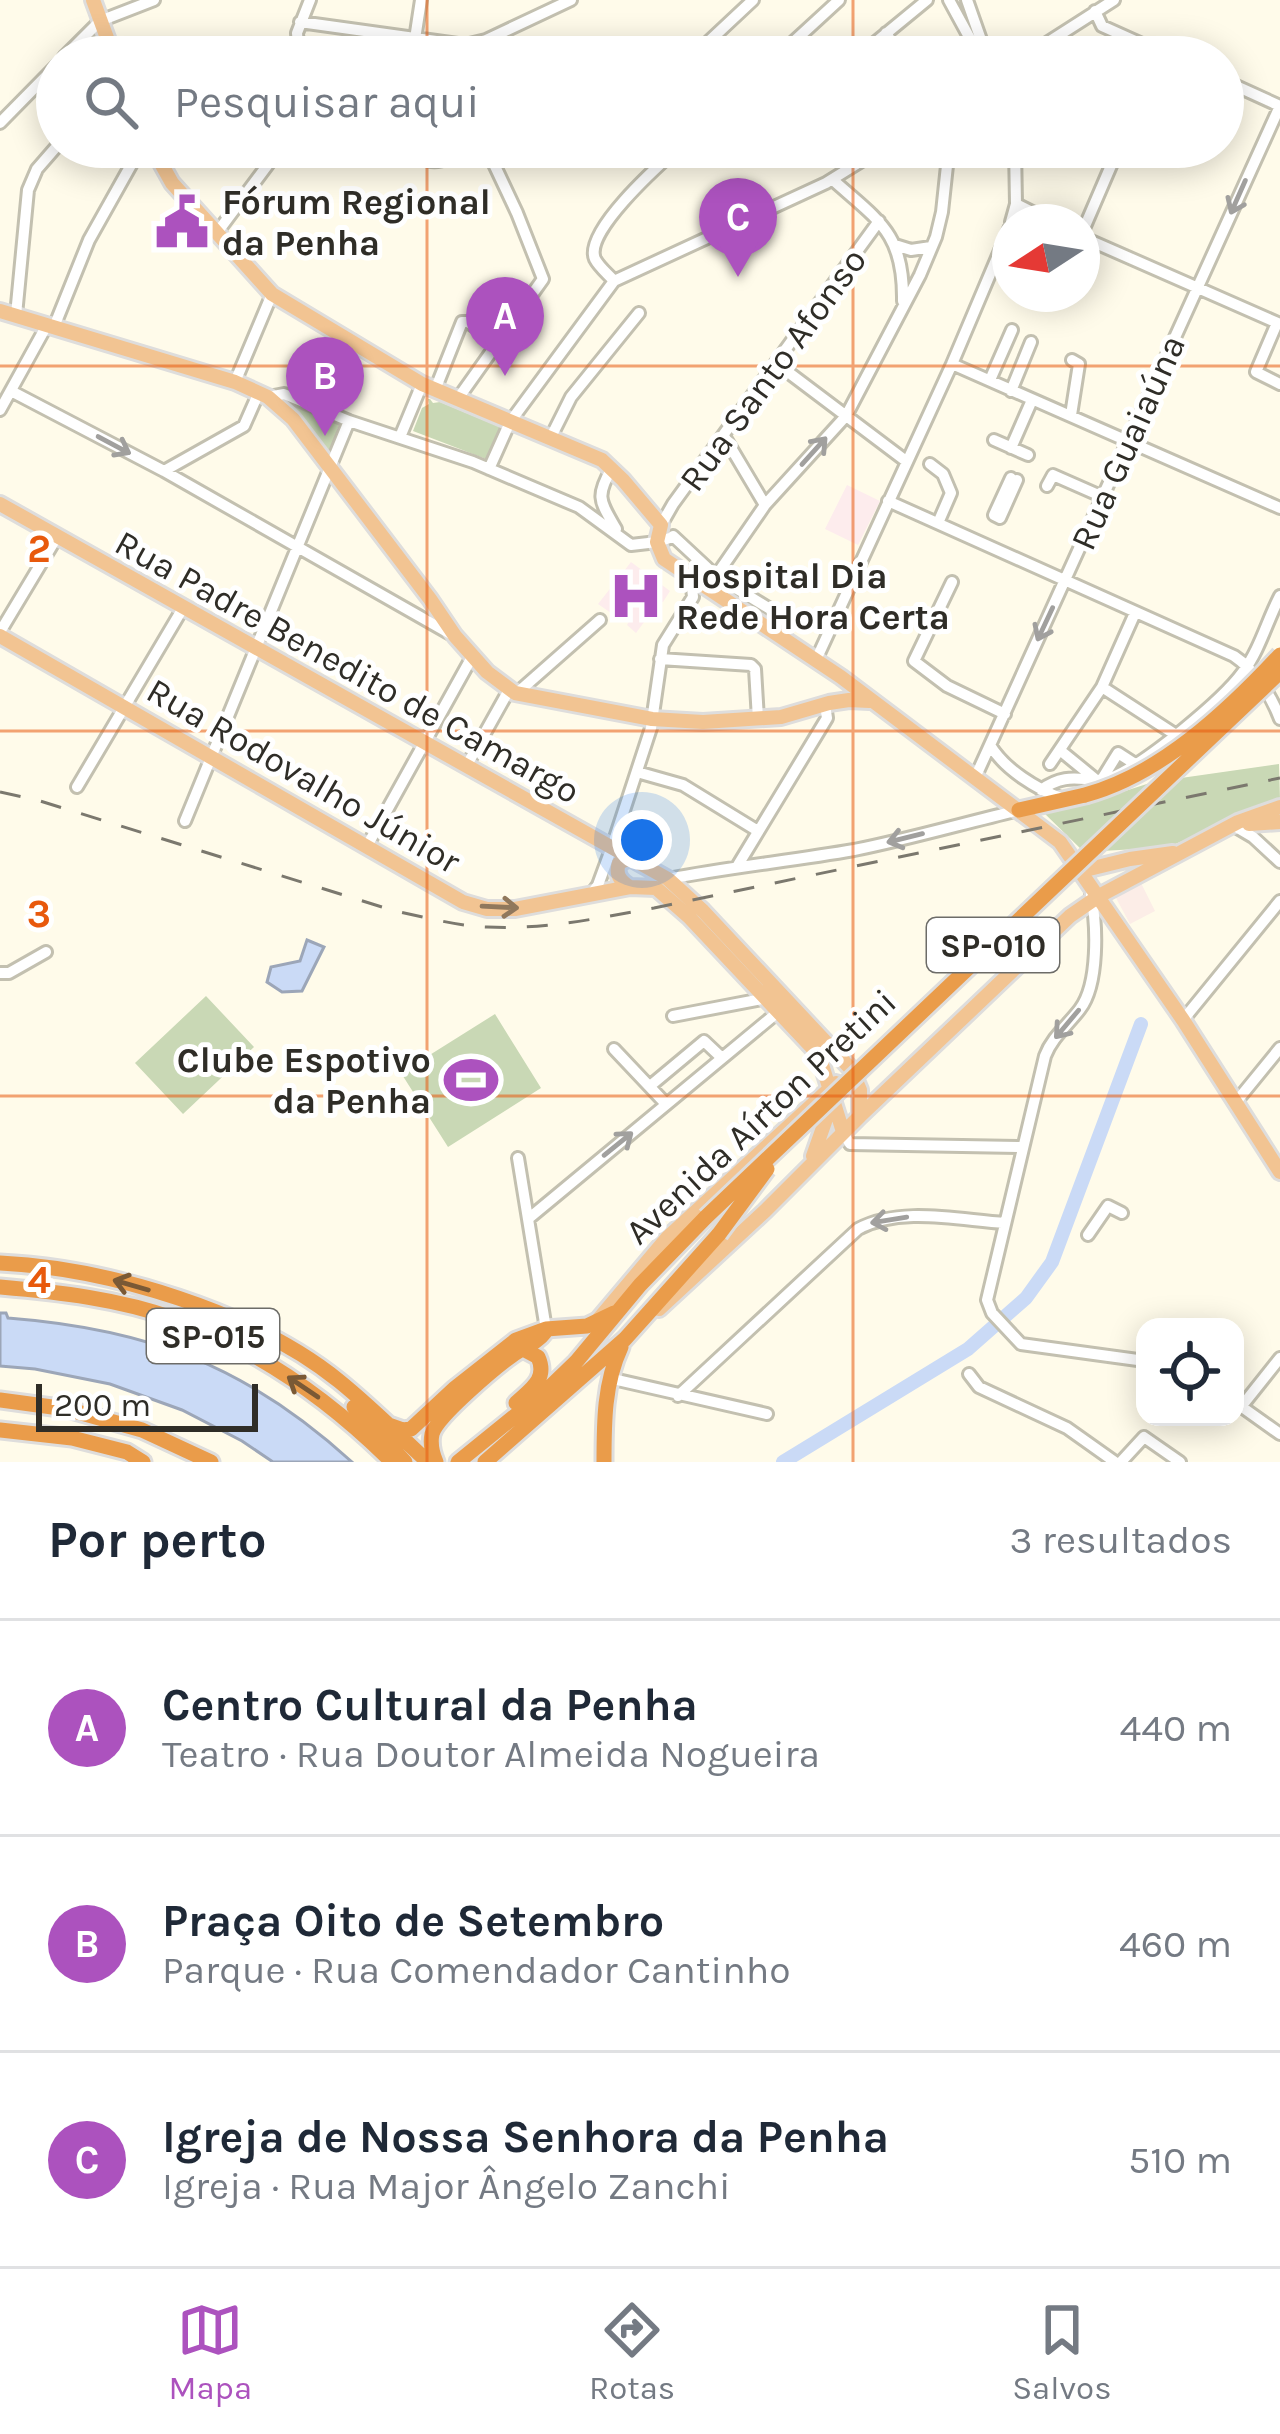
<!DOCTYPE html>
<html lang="pt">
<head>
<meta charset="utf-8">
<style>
  :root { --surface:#fff; --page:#f6f6f7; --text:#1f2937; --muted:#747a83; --line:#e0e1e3; --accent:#ac52be }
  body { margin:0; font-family:Karla,sans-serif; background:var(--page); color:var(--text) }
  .controls { position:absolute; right:36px; bottom:36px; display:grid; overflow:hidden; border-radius:24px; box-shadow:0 6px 30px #0003 }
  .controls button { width:108px; height:108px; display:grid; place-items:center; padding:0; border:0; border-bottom:3px solid var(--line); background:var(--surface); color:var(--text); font:60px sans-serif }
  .compass { position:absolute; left:992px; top:204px; width:108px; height:108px; border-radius:50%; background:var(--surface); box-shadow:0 6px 30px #0003; rotate:258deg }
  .scale { position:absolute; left:36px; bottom:30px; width:222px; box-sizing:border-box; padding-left:12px; border:6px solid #2f2d27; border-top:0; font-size:33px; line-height:42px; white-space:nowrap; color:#2f2d27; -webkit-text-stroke:9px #fff; paint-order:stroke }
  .you { position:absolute; left:642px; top:840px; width:42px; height:42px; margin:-30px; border:9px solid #fff; border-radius:50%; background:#1a73e8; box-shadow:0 0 0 18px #1a73e833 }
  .badge { display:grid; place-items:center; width:78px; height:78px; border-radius:50%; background:var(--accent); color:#fff; font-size:39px; font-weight:700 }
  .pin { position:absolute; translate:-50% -99px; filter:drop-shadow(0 3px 6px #0008) }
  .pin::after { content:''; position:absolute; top:63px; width:42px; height:36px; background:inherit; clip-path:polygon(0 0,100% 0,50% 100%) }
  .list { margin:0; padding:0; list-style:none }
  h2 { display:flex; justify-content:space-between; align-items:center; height:156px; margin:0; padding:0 48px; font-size:51px }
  h2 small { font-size:39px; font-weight:400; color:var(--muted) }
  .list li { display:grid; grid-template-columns:78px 1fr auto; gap:36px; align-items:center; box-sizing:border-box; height:216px; padding:0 48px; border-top:3px solid var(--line) }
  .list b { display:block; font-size:45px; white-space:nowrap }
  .list p { margin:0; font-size:39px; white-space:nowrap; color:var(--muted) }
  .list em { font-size:39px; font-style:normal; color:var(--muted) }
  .icon { flex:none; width:66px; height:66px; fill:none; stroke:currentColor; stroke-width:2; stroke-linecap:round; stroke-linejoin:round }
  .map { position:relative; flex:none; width:1280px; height:1462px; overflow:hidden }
  .search { position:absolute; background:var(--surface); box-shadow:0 6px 30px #0003; left:36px; right:36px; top:36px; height:132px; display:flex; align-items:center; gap:30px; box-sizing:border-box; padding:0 42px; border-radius:66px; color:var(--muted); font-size:45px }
  .sheet { height:804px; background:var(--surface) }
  nav { display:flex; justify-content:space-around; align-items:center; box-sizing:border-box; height:168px; border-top:3px solid var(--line); background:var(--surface); font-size:33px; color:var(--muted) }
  nav a { display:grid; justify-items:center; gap:6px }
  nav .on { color:var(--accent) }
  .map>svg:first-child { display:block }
  .industrial { fill:#fcede7 }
  .medical { fill:#fdeced }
  .green { fill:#c9d8b5 }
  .water { fill:#cadaf6; stroke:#9ca6b8; stroke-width:3 }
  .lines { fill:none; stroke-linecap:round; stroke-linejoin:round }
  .river { stroke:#cadaf6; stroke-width:14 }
  .minor-casing { stroke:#c3c0b0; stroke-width:16 }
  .major-casing { stroke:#dedddc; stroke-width:20 }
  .highway-casing { stroke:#dedddc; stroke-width:21 }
  .minor { stroke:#fff; stroke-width:10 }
  .major { stroke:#f2c492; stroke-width:14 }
  .highway { stroke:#ea9c4a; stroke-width:15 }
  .rail { stroke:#7b786e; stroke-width:3; stroke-dasharray:21 21; stroke-linecap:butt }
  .highway-bridge-casing { stroke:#dedddc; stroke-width:21; stroke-linecap:butt }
  .highway-bridge { stroke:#ea9c4a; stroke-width:15 }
  .oneway { stroke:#a1a09e }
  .oneway2 { stroke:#90785c }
  .oneway3 { stroke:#7a5935 }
  .grid { fill:none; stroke:#e8590c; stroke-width:3; stroke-opacity:0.55 }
  .labels { text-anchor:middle; stroke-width:10; stroke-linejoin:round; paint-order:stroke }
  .shield { fill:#fff; stroke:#6d6c68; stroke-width:3 }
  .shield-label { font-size:33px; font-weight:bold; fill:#2f2d27 }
  .poi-label { font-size:36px; font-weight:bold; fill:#2f2d27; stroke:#fff; text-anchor:start }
  .street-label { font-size:36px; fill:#2f2d27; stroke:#fff }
  .grid-label { font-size:39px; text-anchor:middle; font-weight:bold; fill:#e8590c; stroke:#fff; stroke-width:10; stroke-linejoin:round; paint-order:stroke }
</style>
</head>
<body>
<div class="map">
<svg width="1280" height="1462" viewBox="0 0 1280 1462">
  <rect width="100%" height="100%" fill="#fffbea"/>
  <path class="industrial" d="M1141 883 1155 911 1130 924 1115 896Z"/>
  <path class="medical" d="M847 485 880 501 858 545 825 529Z
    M631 562 670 591 663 602H659L636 633 627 625 633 614 620 605 611 613 598 604Z"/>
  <path class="green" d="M284 397 341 419 329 453Z
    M428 399H430L433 403 440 402 500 427 486 459 413 431 422 408 429 404Z
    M1279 764 1280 800 1173 845 1155 848 1084 852 1043 812 1088 803 1153 782Z
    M206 996 254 1047 183 1114 135 1063Z
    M495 1014 541 1088 448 1147 401 1073Z"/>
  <path class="water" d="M307 940 324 947 302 991 282 992 267 982 271 967 300 961Z
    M0 1313H6L8 1318C149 1329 247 1366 352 1462H273L242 1441 182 1410 110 1384 35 1369 0 1366Z"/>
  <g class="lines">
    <path class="river" d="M783 1462 968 1349 1026 1298 1052 1262 1141 1024"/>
    <defs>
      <path id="minor" d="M949 0 980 57
        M967 0 987 57
        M1095 11 1102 26 1171 57
        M300 22 465 45 486 40 571 0
        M886 33 901 57
        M415 39 421 0
        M871 46 927 0
        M64 57 100 21 154 0
        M299 57 297 33 310 0
        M687 57 706 44 753 0
        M777 57 839 0
        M1025 57 1114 0
        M1223 80 1280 106
        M0 123 57 65
        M400 147C433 168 438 164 472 147
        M833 180C879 221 904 233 903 301
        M1016 204 1052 222
        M1011 222 1016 204 1015 147
        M1082 233 1119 147
        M216 234 281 147
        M1082 237 1280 324
        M895 245 911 250 931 247
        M614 281C609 275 599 267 595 259 583 232 660 164 679 147
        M16 315 28 190 37 169 57 146
        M1277 323 1256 372 1280 384
        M54 327 89 240 140 149
        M776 363 906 461
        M952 364 1280 508
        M990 380 1012 330
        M235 382 272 294
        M435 390 462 322H468L483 332
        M11 391 164 471 454 636
        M1011 391 1031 342
        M268 397 284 394 349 421 473 462 579 507 631 545 657 542 673 537
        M457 400 543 279 517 213 486 147
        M0 410 47 325
        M1071 415 1079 364 1072 360
        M724 436 765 505
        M400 437 422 384
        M550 439 571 397 639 313
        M994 440 1028 455
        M1011 448 1032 400
        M930 464 943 474 951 493 938 523
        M612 468C595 497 600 501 616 529
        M489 469 510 422 614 281 826 183 884 147
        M164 471 244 426 259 392
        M1011 478 994 515 1000 518 1017 480
        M1047 486 1053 475 1103 497
        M888 501 1234 656C1255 670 1271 695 1280 719
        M661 525 673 504 879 221
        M673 536 716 576 770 609
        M716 576 765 505 846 416 920 275 936 237 942 212 949 147
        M952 582 914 661 947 686 1005 714
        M0 632 57 537
        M660 659 751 665 755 669 758 719
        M816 660 952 364 1010 227
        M1102 687 1176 735
        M517 693 600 620
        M990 745C1005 770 1037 789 1063 799
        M1061 751 1094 778
        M1050 764 1102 687 1135 613
        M467 765 509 690
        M637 772 683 785 758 831
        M975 778 1280 106
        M1102 779 1118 753 1135 764
        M77 787 183 608
        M1041 790C1071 768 1088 786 1113 777 1146 763 1222 701 1243 672 1260 649 1267 621 1280 596
        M185 821 349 421
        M1236 827 1253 837 1280 862
        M367 846 472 657
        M738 865 827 718 825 705
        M668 879C730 867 791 861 854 850 909 839 964 823 1019 810
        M592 893 598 885 612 847 651 728 663 645 693 597 691 577
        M1091 895C1097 925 1099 984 1080 1009 1068 1025 1052 1037 1045 1056L987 1300 992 1313 1021 1344 1145 1361
        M0 973H9L46 952
        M673 1016 767 998
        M1183 1020 1280 901
        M614 1049 666 1104
        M650 1086 704 1041 722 1058
        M1236 1102 1280 1048
        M843 1132 850 1144 1023 1147
        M518 1158 546 1329
        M528 1219 784 1007
        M1088 1235 1108 1206 1122 1213
        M969 1374 979 1387 1067 1428 1115 1462
        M609 1378 767 1414
        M678 1396 858 1229C901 1206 958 1220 1005 1223
        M1235 1402 1280 1434
        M1241 1407 1280 1358
        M1121 1462 1144 1437 1180 1462"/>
      <path id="major" d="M93 0 114 57
        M152 147 172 183 272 294 422 384 602 460 623 480 661 525 657 542 664 559 841 677 1060 842 1183 1020 1280 1172
        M0 311 235 382 268 397 293 419 430 599 455 636 487 672 515 693 652 719 703 722 781 717 829 703 849 700 869 701
        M0 504 668 879 703 911 851 1069 860 1090V1116
        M0 636 463 902 487 909H515L630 887 656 888 689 917 819 1055 843 1132
        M1249 824 1280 822
        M630 858 619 863C615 874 620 881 630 887
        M1077 872 1130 859 1173 853
        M811 1106 820 1109 826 1119 813 1156
        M659 1309 765 1211 860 1116 1070 916 1099 896 1238 822 1280 807
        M597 1321 667 1238 836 1083"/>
      <path id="highway" d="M1019 810 1085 795
        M0 1263C108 1268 254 1312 339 1381 370 1406 399 1435 428 1462
        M0 1287C58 1292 120 1299 175 1319 257 1349 331 1401 392 1462
        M0 1400 67 1409 142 1430 211 1462
        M516 1403C531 1389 548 1379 538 1357L523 1349
        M354 1407 405 1462
        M389 1425 403 1430 411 1429 454 1389 516 1340 546 1329 587 1326 614 1313
        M0 1430 72 1438 127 1452 143 1462
        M436 1462C432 1453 430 1444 432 1434 437 1416 497 1366 514 1354 526 1346 537 1343 545 1332
        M458 1462 547 1390 576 1362 640 1285 706 1217
        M485 1462 625 1339 719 1234
        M604 1462C604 1423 604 1383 621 1347"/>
    </defs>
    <use href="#minor" class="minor-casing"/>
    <use href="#major" class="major-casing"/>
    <use href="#highway" class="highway-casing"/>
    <use href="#minor" class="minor"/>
    <use href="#major" class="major"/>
    <use href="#highway" class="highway"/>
    <path class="rail" d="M0 792 37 800 395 911C425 917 456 926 487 927 544 930 599 918 654 908L1280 778"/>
    <defs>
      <path id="highway-bridge" d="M1085 795C1160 775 1228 711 1280 655
        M706 1217 1280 672
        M719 1234 767 1169"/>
    </defs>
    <use href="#highway-bridge" class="highway-bridge-casing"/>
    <use href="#highway-bridge" class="highway-bridge"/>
  </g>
  <defs><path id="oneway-shaft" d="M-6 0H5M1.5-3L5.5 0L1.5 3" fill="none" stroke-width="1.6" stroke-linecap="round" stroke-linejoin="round" transform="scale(3)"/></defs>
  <g class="oneway">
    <use href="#oneway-shaft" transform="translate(1238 197) rotate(114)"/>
    <use href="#oneway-shaft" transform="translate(114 445) rotate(28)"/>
    <use href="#oneway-shaft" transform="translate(814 451) rotate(-48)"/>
    <use href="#oneway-shaft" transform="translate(1045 624) rotate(115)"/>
    <use href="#oneway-shaft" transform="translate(905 838) rotate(166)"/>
    <use href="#oneway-shaft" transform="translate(1067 1024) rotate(130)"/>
    <use href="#oneway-shaft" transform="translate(618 1144) rotate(-39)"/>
    <use href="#oneway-shaft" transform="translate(889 1220) rotate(171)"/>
  </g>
  <use class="oneway2" href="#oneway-shaft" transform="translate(500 907) rotate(3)"/>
  <g class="oneway3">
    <use href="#oneway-shaft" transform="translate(131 1285) rotate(-164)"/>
    <use href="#oneway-shaft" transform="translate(303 1387) rotate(-146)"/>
  </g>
  <path class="grid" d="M427 0V57M853 0V57M427 147V1462M853 147V1462M0 366H1280M0 731H1280M0 1096H1280"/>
  <defs>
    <symbol id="civic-bare" viewBox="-9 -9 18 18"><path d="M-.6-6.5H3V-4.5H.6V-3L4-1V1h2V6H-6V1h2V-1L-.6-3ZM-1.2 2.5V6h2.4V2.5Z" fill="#ac52be" stroke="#fff" stroke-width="2.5" paint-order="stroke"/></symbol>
    <symbol id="hospital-bare" viewBox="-9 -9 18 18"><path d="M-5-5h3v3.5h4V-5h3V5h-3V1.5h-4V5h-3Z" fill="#ac52be" stroke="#fff" stroke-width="2.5" paint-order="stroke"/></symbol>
    <symbol id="stadium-bare" viewBox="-9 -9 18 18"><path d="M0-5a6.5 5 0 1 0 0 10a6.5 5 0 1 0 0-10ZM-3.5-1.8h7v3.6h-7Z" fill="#ac52be" stroke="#fff" stroke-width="2.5" paint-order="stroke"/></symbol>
  </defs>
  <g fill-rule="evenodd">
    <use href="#civic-bare" x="144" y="184" width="76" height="76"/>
    <use href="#hospital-bare" x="598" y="558" width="76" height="76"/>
    <use href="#stadium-bare" x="433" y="1042" width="76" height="76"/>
  </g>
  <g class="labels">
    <g class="shield">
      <rect x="927" y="918" width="132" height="54" rx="9"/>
      <rect x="147" y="1309" width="132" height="54" rx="9"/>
    </g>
    <g class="shield-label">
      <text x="993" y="957">SP-010</text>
      <text x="213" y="1348">SP-015</text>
    </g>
    <g class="poi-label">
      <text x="222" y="214">Fórum Regional<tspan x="222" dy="41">da Penha</tspan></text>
      <text x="676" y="588">Hospital Dia<tspan x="676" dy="41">Rede Hora Certa</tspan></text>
      <text x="431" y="1072" text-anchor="end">Clube Espotivo<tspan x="431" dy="41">da Penha</tspan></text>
    </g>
    <g class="street-label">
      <text transform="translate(772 369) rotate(-54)" y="13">Rua Santo Afonso</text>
      <text transform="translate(1127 442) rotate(-66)" y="13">Rua Guaiaúna</text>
      <text transform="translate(348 666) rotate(29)" y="13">Rua Padre Benedito de Camargo</text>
      <text transform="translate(304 775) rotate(30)" y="13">Rua Rodovalho Júnior</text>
      <text transform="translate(760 1116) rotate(-43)" y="13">Avenida Aírton Pretini</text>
    </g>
  </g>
  <g class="grid-label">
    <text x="39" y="562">2</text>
    <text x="39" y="927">3</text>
    <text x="39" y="1293">4</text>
  </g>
</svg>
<div class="controls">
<button><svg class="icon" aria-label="locate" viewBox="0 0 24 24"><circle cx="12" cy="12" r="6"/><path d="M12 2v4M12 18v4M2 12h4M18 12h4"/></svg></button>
</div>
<svg class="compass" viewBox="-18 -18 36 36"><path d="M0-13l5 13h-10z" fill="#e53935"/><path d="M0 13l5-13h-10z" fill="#747a83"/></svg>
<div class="scale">200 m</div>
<div class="you"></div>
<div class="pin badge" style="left:505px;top:376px">A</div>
<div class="pin badge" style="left:325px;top:436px">B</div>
<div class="pin badge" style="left:738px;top:277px">C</div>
<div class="search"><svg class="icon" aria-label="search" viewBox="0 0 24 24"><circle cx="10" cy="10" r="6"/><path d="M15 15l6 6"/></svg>Pesquisar aqui</div>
</div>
<section class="sheet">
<h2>Por perto<small>3 resultados</small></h2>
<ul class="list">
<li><span class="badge">A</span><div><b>Centro Cultural da Penha</b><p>Teatro · Rua Doutor Almeida Nogueira</p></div><em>440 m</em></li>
<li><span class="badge">B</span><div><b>Praça Oito de Setembro</b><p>Parque · Rua Comendador Cantinho</p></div><em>460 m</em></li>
<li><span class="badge">C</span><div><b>Igreja de Nossa Senhora da Penha</b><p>Igreja · Rua Major Ângelo Zanchi</p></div><em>510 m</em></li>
</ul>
</section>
<nav>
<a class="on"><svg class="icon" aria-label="map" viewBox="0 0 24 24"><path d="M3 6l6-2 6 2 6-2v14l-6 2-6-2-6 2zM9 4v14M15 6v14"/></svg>Mapa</a>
<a><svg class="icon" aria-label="directions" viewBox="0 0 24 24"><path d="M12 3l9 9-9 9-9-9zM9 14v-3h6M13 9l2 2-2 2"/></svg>Rotas</a>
<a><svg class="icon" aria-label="saved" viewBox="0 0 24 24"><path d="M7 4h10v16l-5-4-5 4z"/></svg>Salvos</a>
</nav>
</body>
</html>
